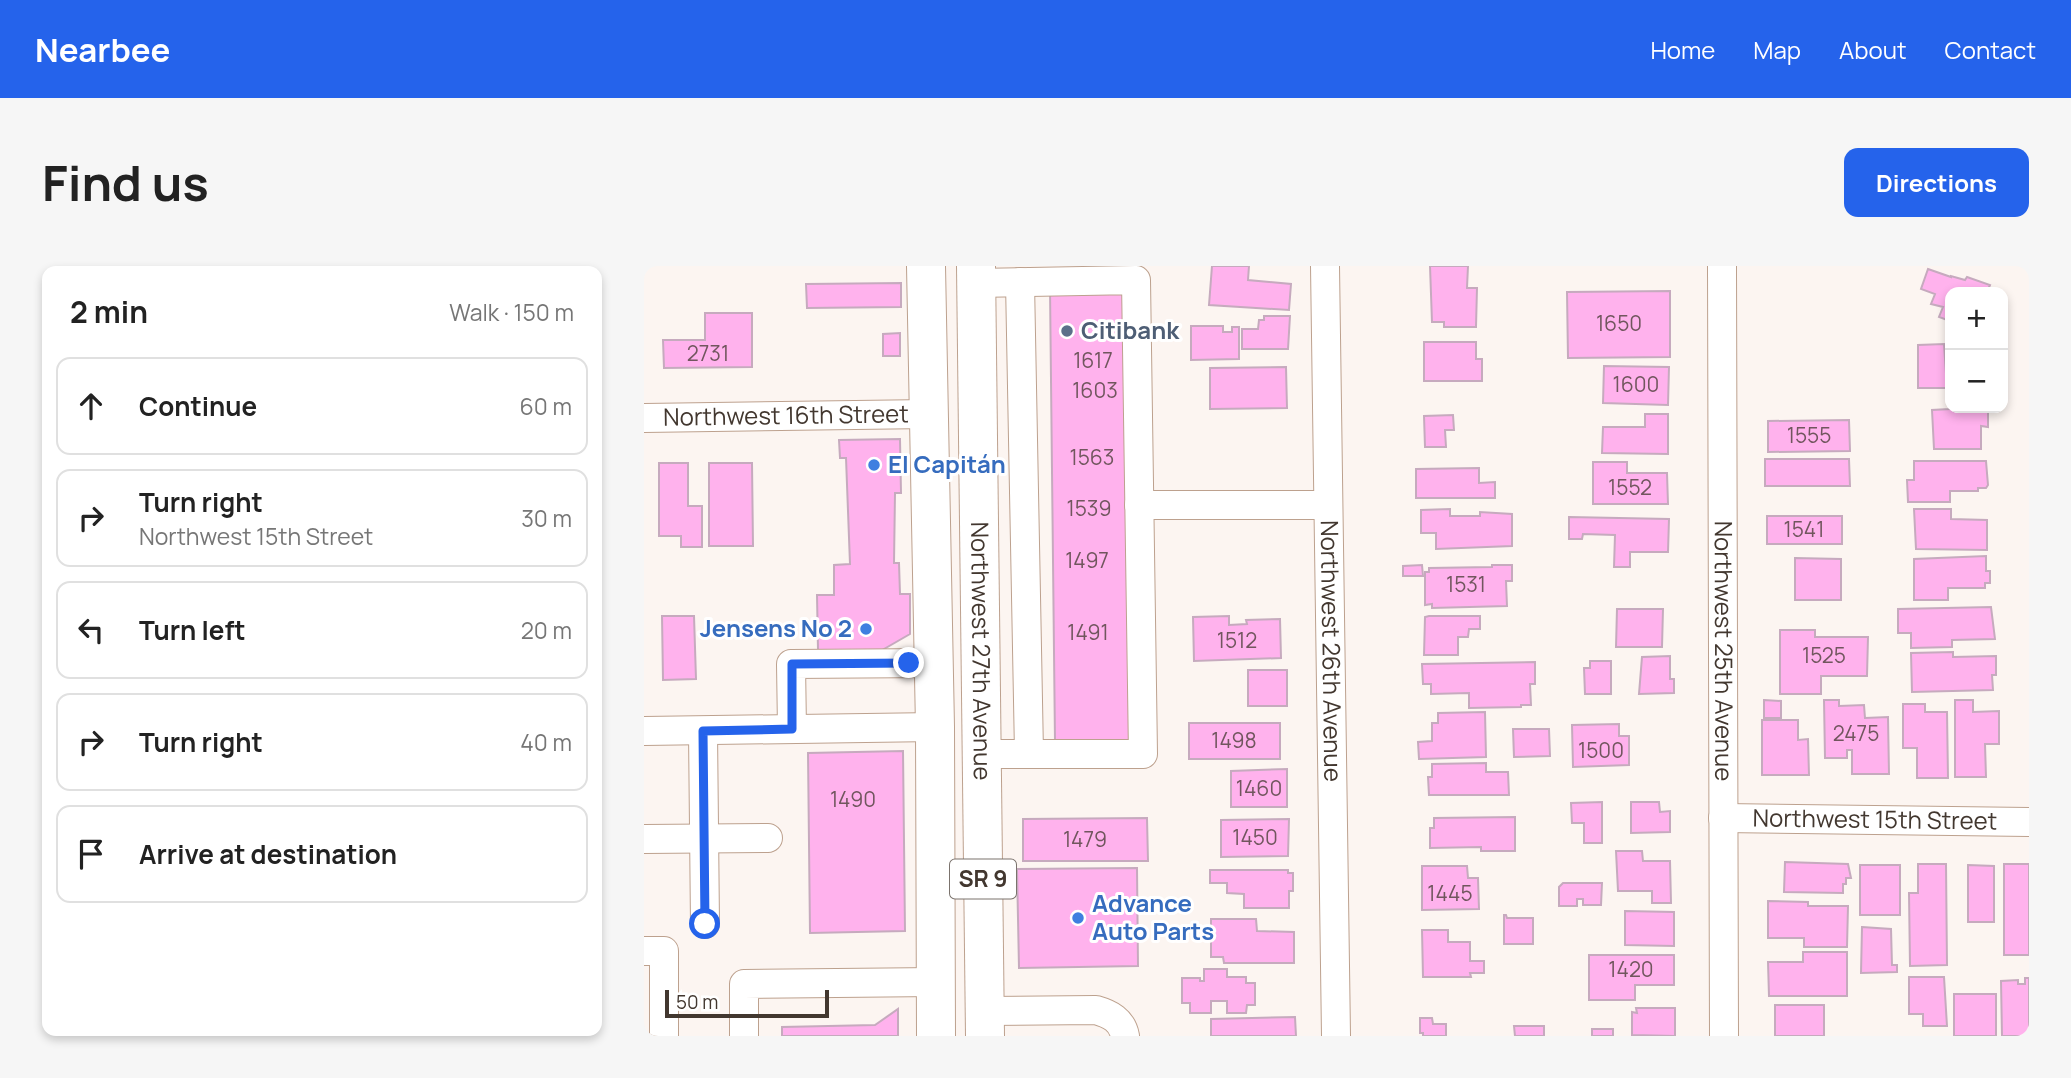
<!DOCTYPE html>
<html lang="en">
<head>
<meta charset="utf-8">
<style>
  :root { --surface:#fff; --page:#f6f6f6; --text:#222; --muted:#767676; --line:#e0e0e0; --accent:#2563eb }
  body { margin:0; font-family:Manrope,sans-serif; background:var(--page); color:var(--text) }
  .controls { position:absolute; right:21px; top:21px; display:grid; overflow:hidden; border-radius:14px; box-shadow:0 4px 10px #0003 }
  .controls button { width:63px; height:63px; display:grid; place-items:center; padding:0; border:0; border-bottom:2px solid var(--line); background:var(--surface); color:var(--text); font:35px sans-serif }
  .scale { position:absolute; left:21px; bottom:18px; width:164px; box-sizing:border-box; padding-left:7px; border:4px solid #42372f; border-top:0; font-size:19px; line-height:24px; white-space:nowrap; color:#42372f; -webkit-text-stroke:5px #fff; paint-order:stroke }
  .stop { position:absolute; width:21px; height:21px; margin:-16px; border:5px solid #2563eb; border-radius:50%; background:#fff }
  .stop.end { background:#2563eb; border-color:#fff; box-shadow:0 2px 7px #0008 }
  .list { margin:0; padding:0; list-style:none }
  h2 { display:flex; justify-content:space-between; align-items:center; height:91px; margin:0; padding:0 28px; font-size:30px }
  h2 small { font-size:23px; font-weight:400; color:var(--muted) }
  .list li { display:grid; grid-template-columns:46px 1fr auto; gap:21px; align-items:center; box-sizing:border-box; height:98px; margin:0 14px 14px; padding:0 14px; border:2px solid var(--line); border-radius:14px }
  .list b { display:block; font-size:26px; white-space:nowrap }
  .list p { margin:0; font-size:23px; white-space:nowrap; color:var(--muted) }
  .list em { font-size:23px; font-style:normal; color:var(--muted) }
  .icon { flex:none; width:38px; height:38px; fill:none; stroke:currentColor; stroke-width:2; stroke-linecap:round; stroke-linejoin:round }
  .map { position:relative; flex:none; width:1385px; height:770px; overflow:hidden; border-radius:14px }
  header { display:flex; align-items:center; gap:42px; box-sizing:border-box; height:98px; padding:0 35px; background:var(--accent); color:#fff }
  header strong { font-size:33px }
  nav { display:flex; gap:38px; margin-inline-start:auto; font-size:24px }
  .intro { display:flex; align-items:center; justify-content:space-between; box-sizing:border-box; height:168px; padding:0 42px }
  h1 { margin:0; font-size:49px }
  .button { padding:18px 32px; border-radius:14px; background:var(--accent); color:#fff; font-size:24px; font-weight:700 }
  main { display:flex; gap:42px; padding:0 42px }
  aside { flex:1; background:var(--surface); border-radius:14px; box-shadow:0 4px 10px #0003 }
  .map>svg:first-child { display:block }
  .building { fill:#ffb2ed; stroke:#c6aabe; stroke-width:2 }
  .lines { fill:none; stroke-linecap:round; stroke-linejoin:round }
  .minor-casing { stroke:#bda18e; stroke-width:30 }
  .highway-casing { stroke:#bda18e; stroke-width:40 }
  .minor { stroke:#fff; stroke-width:28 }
  .highway { stroke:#fff; stroke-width:38 }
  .route { stroke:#2563eb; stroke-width:9 }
  .service-dot { fill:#5c6f8a; stroke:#fff; stroke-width:2.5 }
  .shop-dot { fill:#3f7fe0; stroke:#fff; stroke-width:2.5 }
  .labels { text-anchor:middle; stroke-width:6; stroke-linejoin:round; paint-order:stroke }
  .number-label { font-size:21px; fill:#71565e }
  .shield { fill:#fff; stroke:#7b736d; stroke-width:2 }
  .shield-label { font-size:23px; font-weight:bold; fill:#42372f }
  .service-label { font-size:24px; font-weight:bold; fill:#4e5e75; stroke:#fff; text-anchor:start }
  .street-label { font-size:24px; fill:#42372f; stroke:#fff }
  .shop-label { font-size:24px; font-weight:bold; fill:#366cbe; stroke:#fff; text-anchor:start }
</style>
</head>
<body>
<header>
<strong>Nearbee</strong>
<nav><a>Home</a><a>Map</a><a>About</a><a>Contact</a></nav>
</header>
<div class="intro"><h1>Find us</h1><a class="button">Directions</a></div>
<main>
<aside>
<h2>2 min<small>Walk · 150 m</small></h2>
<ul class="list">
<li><svg class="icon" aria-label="ahead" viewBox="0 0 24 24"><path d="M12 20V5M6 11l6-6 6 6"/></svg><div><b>Continue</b></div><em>60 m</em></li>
<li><svg class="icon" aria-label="right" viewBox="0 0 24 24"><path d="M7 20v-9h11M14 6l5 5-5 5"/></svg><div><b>Turn right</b><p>Northwest 15th Street</p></div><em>30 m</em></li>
<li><svg class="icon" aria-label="left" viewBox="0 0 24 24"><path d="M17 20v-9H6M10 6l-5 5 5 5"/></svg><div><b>Turn left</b></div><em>20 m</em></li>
<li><svg class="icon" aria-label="right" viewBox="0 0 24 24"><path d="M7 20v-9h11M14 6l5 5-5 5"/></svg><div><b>Turn right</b></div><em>40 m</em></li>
<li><svg class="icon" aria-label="arrive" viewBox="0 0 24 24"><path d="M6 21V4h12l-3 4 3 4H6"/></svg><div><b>Arrive at destination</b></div></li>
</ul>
</aside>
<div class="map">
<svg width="1385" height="770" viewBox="0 0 1385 770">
  <rect width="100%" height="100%" fill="#fcf5f1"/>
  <path class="building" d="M568 0H605L604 14 647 18 645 44 565 39Z
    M786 0H824L823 22H833L832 61H800V56H788Z
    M1284 3 1307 11V10L1321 14 1323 11 1346 19 1343 26H1306V55L1295 51 1299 41 1287 38 1291 28 1277 23Z
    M257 17V41L163 42 162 18Z
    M486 22 492 475 411 476 406 23Z
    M1026 25V91L924 92 923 26Z
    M61 47H108V101L20 102 19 74H61Z
    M620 50H646L644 83H598V63H614L615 54H620Z
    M547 60H579V66H588V61H595V93L547 94Z
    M256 67V90H239V68Z
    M780 76H832V93H838V115H780Z
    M1300 78 1303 122H1274V79Z
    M960 100 1025 101 1024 139 959 137Z
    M642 101 643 142 566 143V102Z
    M1306 141 1338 142V145H1344V161L1337 160V183H1290L1288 144 1306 143Z
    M1001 148H1024V188L958 187 959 161H1001Z
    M809 149 810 164H801L802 181H781L780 150Z
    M1205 154 1206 185 1124 186V155Z
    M256 173 257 227H251L250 297H255L256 328H266V368L233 387 174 384 173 329H190V299L206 298 202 192H196L195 174Z
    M1121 193H1205L1206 220H1121Z
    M1270 195H1342L1344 219 1342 222H1334V225H1306V236H1264L1263 214H1270Z
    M949 196H983V207H1023L1024 238H949Z
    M15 197H44V240H58V281H37V270H15Z
    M65 197H108L109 280H65Z
    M835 202V217L851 216V232H772V203Z
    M806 243V250H836V246L868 248V280L792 283V267H777V244Z
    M1270 243H1307V253L1343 254V284L1272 283Z
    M1123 250H1198V278H1123Z
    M925 251 1025 253 1024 286H986V301H970L971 269 939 268 938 273H925Z
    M1342 290V305H1346V317H1341V322H1304V334H1270V293Z
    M1151 292 1197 293V334H1151Z
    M778 299 779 310H759V300Z
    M848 299H868V315H862L863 340 788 342V338L781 339V306H785V302L848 301Z
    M1347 341 1351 373 1308 374V381L1267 382V367H1254V343Z
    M973 343H1019L1018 381H972Z
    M18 350H50L52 413 19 414Z
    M585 350V359L603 358 602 354 636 353 637 392 550 395 549 351Z
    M785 350H836V363H825L824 371H814V389H780L781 351Z
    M1136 364H1171V371H1224L1223 410H1177V428H1136Z
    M1309 386V391L1352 390V409H1348L1349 424 1268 426 1267 387Z
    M1026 390V413H1030V427L995 428 998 391Z
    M946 395H967V428H941L940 402H946Z
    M891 396V418H886L887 439H877V441L825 442V427L787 428V418H779L778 398Z
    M604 404H643V440H604Z
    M1120 434 1137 435V452H1120Z
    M1180 434H1195V440L1220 439 1221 452 1244 451 1245 508H1208V484H1203V492H1181Z
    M1311 434H1329V446L1355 445V478H1341L1342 511H1311Z
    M1259 438H1281V446H1303L1304 512H1273V482H1259Z
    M841 446 842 491 775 493 774 476 788 475V457H794V447Z
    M1118 454H1154V474L1164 473 1165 509H1118Z
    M545 457H636V493H545Z
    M975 458V470H985V499L929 501 928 459Z
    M869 463H905L906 490 870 491Z
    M259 485 261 665 166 667 164 487Z
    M842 497V506H864L865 529H785L784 511H788V498Z
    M643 503V541H587V505Z
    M958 536V577H940V557H928L927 537Z
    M987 536H1015L1016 546 1026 545V566L987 567Z
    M871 551V585H837V581L786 582V562H790V552Z
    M503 552 504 595H379V553Z
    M645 553 644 590 577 591V554Z
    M972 585H998L999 595H1026L1027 637H1008V625H974Z
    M1141 596 1204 598 1207 612H1202V618H1199V627L1140 626Z
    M1274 598H1302L1303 699 1266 700 1265 627H1274Z
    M1360 598H1385V689H1360Z
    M1216 599H1256V649H1216Z
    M1324 599 1350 600V656H1324Z
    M778 600H823L824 612H834L835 643 778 644Z
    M493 602 494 700 375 702 373 603Z
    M566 604H644V607H649V625H645V642H600V628L583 627V617H566Z
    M919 617H958L957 639H939V633H933V640H915V621Z
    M1124 635 1164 636V640H1204L1203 681H1160V672H1124Z
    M981 645 1030 646V680L981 679Z
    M860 649H862L863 652H889V678H860Z
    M567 653H612L613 665 650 666V697H580L579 691H567Z
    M1218 661 1247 663 1248 699H1253V706L1217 707Z
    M778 664H804V676H826V695H840V707H826L827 711H779Z
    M1159 686H1203V730H1125L1124 696H1159Z
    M945 689H1030V719H991V734H945Z
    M560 703H583V711H602V717H611V739H603L602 747H583V735H567V747H546V737H538V712H556V715H560Z
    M1265 711H1300L1303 760H1279V748H1265Z
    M1381 712H1385V770H1358L1357 715 1374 714V718H1381Z
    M1310 728H1352V770H1310Z
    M1131 739H1180V770H1131Z
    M992 742H1031V770L988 769V746L993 747Z
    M254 743V770H138V761L231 759Z
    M651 751 652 770H567V753Z
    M776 752H788L789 758H802V770H779V767H776Z
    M870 760H900V770H871Z
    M948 763H969V770H948Z"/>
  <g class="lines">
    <defs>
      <g id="minor">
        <path id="s1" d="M681 0 692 770"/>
        <path id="s2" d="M1078 0 1080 770"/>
        <path d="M376 16 385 487"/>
        <path d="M332 17 492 14 499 488H337"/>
        <path id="s3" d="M0 152 285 148"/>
        <path d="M495 239H683"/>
        <path d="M148 463 147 398 290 397"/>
        <path d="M0 465 291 461"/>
        <path d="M59 465 61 658"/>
        <path id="s4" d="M1079 552 1385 556"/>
        <path d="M0 573 124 572"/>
        <path d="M0 685H20V770"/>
        <path d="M340 745 452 744C466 748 478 754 481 770"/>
        <path d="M100 770V718L292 716"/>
      </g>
      <g id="highway">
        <path d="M282 0 291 461 292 770"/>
        <path id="s5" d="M332 0 341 770"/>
      </g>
    </defs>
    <use href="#minor" class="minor-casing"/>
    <use href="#highway" class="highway-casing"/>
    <use href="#minor" class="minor"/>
    <use href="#highway" class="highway"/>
  </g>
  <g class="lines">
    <path class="route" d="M61 658 59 465 148 463V398L265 397"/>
  </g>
  <circle class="service-dot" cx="423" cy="65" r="7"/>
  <g class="shop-dot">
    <circle cx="230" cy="199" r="7"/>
    <circle cx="222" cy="363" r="7"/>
    <circle cx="434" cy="652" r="7"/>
  </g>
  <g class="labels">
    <g class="number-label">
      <text x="975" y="65">1650</text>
      <text x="64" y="95">2731</text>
      <text x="449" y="102">1617</text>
      <text x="992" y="126">1600</text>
      <text x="451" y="132">1603</text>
      <text x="1165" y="177">1555</text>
      <text x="448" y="199">1563</text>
      <text x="986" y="229">1552</text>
      <text x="445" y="250">1539</text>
      <text x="1160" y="271">1541</text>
      <text x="443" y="302">1497</text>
      <text x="822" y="326">1531</text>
      <text x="444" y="374">1491</text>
      <text x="593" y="382">1512</text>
      <text x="1180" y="397">1525</text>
      <text x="1212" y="475">2475</text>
      <text x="590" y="482">1498</text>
      <text x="957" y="492">1500</text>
      <text x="615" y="530">1460</text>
      <text x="209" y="541">1490</text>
      <text x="611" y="579">1450</text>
      <text x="441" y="581">1479</text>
      <text x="806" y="635">1445</text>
      <text x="987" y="711">1420</text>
    </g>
    <rect class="shield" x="306" y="593.5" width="66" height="39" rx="5"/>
    <g class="shield-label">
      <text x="339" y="621">SR 9</text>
    </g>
    <g class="service-label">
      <text x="437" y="73">Citibank</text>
    </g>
    <g class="street-label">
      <text dy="8" stroke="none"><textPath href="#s3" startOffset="142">Northwest 16th Street</textPath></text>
      <text dy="8" stroke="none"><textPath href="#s5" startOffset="385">Northwest 27th Avenue</textPath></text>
      <text dy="8" stroke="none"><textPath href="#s1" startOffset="385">Northwest 26th Avenue</textPath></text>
      <text dy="8" stroke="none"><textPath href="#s2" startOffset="385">Northwest 25th Avenue</textPath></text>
      <text dy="8" stroke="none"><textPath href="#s4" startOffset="152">Northwest 15th Street</textPath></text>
    </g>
    <g class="shop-label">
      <text x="244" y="207">El Capitán</text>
      <text x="208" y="371" text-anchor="end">Jensens No 2</text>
      <text x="448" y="646">Advance<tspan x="448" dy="28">Auto Parts</tspan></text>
    </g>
  </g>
</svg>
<div class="controls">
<button>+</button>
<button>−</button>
</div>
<div class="scale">50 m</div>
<div class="stop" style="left:61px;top:658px"></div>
<div class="stop end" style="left:265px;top:397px"></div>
</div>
</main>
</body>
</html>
